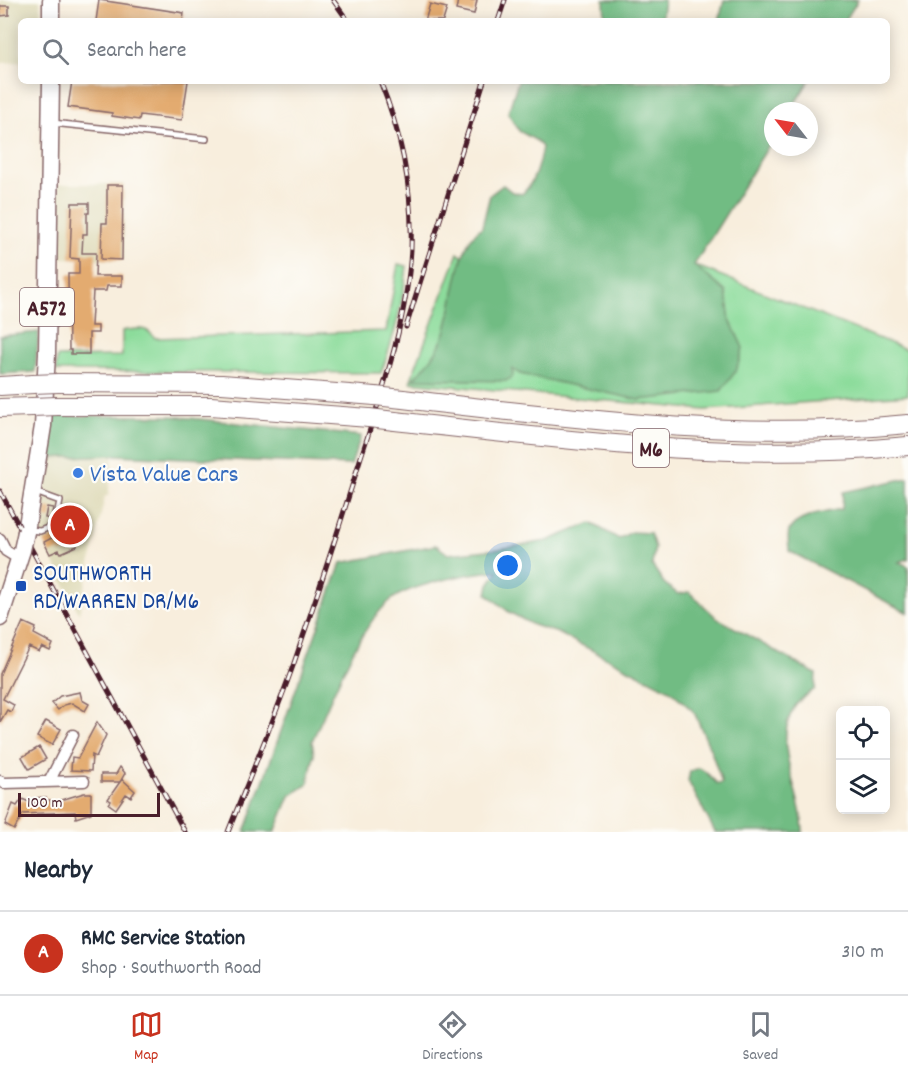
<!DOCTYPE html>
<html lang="en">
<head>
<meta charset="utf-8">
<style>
  :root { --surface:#fff; --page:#f2f2f3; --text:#1f2937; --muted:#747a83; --line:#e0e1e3; --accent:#c8321e }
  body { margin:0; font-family:Dekko,sans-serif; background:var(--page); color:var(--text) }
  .controls { position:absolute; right:18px; bottom:18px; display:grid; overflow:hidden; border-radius:9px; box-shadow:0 3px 15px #0003 }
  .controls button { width:54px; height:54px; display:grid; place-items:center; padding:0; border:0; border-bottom:2px solid var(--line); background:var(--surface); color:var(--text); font:30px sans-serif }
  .compass { position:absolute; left:764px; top:102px; width:54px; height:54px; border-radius:50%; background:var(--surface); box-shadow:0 3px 15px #0003; rotate:301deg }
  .scale { position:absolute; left:18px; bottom:15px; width:142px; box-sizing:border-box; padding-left:6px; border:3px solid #4a1f2b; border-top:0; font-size:16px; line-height:21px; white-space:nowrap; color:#4a1f2b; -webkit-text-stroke:4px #fdfcf7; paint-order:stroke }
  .you { position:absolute; left:508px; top:566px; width:21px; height:21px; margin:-15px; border:4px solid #fff; border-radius:50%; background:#1a73e8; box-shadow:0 0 0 9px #1a73e833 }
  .badge { display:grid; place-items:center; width:39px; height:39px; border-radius:50%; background:var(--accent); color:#fff; font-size:20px; font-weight:700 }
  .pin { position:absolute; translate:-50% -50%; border:3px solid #fff; box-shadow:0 2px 6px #0006 }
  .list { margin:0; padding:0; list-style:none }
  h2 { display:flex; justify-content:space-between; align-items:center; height:78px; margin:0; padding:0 24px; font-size:26px }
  h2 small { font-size:20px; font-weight:400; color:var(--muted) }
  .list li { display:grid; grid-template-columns:39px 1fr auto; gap:18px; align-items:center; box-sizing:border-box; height:84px; padding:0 24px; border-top:2px solid var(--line) }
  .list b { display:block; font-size:22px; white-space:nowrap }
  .list p { margin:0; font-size:20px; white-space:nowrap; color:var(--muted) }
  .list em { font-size:20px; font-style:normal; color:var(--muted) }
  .icon { flex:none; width:33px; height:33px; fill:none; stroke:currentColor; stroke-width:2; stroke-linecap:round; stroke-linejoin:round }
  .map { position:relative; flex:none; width:908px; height:832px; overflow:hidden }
  .search { position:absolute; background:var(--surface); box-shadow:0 3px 15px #0003; left:18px; right:18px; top:18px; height:66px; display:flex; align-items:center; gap:15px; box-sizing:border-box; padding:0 21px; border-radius:9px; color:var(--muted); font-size:22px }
  .sheet { height:162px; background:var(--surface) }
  nav { display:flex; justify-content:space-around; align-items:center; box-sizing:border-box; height:84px; border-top:2px solid var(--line); background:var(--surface); font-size:16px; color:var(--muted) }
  nav a { display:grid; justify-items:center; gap:3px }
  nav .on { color:var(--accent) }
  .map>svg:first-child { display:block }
  .built { fill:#e0dcbb }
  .green { fill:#8cdc9b; stroke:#6b7e63; stroke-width:1.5 }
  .forest { fill:#71bc83; stroke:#5e6e57; stroke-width:1.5 }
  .building { fill:#e3ab70 }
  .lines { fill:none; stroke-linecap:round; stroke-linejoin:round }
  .service-casing { stroke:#876769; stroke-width:8 }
  .minor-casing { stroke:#876769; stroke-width:13 }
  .primary-casing { stroke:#876769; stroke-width:19 }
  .motorway-casing { stroke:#876769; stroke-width:20 }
  .service { stroke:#fff; stroke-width:5 }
  .minor { stroke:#fff; stroke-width:10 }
  .primary { stroke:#fff; stroke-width:16 }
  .motorway { stroke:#fff; stroke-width:18 }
  .rail-casing { stroke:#4a1f2b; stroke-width:5 }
  .rail { stroke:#fdfcf7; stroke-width:3; stroke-dasharray:9; stroke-linecap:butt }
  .primary-bridge-casing { stroke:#876769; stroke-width:19; stroke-linecap:butt }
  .motorway-bridge-casing { stroke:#876769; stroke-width:20; stroke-linecap:butt }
  .primary-bridge { stroke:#fff; stroke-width:16 }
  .motorway-bridge { stroke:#fff; stroke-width:18 }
  .shop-dot { fill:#3f7fe0; stroke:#fdfcf7; stroke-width:2 }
  .transit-dot { fill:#1a4fb4; stroke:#fdfcf7; stroke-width:2 }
  .labels { text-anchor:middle; stroke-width:4.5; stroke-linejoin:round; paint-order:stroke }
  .shield { fill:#fdfcf7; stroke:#806168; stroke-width:1.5 }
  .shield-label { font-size:22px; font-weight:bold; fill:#4a1f2b }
  .shop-label { font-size:24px; fill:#366cbe; stroke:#fdfcf7; text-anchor:start }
  .transit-label { font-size:24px; fill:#164399; stroke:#fdfcf7; text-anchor:start }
</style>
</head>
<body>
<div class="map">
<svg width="908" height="832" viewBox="0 0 908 832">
  <rect width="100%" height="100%" fill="#fdfcf7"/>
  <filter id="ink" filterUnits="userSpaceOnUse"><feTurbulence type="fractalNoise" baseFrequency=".0167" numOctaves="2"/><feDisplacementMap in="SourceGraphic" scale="12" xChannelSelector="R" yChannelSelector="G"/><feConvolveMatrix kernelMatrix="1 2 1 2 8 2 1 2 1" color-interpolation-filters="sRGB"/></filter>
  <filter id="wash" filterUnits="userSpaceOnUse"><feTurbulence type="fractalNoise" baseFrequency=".008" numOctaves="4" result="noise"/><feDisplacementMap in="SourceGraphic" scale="24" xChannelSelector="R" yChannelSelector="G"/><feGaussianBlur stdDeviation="1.35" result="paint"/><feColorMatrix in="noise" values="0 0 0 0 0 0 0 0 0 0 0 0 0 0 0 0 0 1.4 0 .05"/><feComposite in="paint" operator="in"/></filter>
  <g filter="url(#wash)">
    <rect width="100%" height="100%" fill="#f8eedd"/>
    <path class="built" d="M0 0H40L41 21H21V62L0 63Z
      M58 184H124V260L58 258Z
      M114 455 108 496H105L79 614 44 542 37 538 48 458Z"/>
    <path class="green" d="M458 253 478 269 694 265 908 350V395L705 410 410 382Z
      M398 264 407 266C403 303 394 338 381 373L56 371 57 357 122 356V331C136 329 146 325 155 338L386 331Z"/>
    <path class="forest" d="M604 0H664L662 15 657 21H605Z
      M724 0H858L845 21H719Z
      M518 81H809L790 111H773V139L694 265 726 292 730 320 743 348 736 371 721 391 639 400 520 374 512 369 513 376 506 381 413 379C426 367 436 355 443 338 456 308 454 246 482 227L490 195 503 185 512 192 522 194C534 184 540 162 542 147L537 141 519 131 508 113Z
      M39 332 35 372 0 374V336Z
      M52 416H171L361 436 351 465 114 455 48 458Z
      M908 478V559L899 562 908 566V613L789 551C789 545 787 536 789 531 795 516 828 512 842 509L843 492Z
      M591 523 619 539 631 532 650 533 655 547 652 565 664 583 678 594 689 592 717 618 816 674 815 689C808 694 798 700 794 708 771 744 803 795 803 832H715L688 781 690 771 699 768C708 772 711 779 718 784L722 783 711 751 694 712 670 690 558 633 533 625 509 612 487 594 489 584 498 571C473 572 410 585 391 600 357 628 331 701 312 741L314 755 308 784 290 796 275 832H245L341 563 436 545 448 554 498 549 547 541Z"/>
    <g id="blocks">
      <path class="building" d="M99 0 184 13 183 21H96Z
        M458 0H477L474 14 456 10Z
        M430 4 447 8 443 21H425Z
        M0 6H9V15L1 16Z
        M72 81H188L182 120 140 115 139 120 112 116V113L68 107Z
        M107 185H123L122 260 101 259 102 223H107Z
        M72 203H89V213H87V234H83L82 253H96L95 276H122V286H107L106 291H93L91 326H98V333H89V354H71V350H69L68 274H79V259L70 258Z
        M47 507 53 508 51 519 45 518Z
        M63 510 69 512 67 523 61 521Z
        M70 528 77 546 61 553 59 550 50 554 44 542Z
        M23 622 36 628 34 634 53 644 50 651 42 647 39 652 29 647 3 699 14 705 11 712 7 710 0 722V674Z
        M80 692 82 700 89 704 85 711 72 703 64 705 58 710 52 703 60 696Z
        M46 721 61 729 52 745 37 737Z
        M97 722 106 735 96 757 92 755 91 771 71 770 72 757 78 758Z
        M39 747 46 759 29 769 22 757Z
        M120 767 125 773 120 782H101V774H116Z
        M122 779 135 791 131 797 126 794 116 809 109 804 111 801 108 799Z
        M84 793H91V813L76 818 75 812 23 814 14 830 5 825 13 804 17 806 22 799 34 804V798L46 797V800H50L51 803Z"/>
    </g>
  </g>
  <g filter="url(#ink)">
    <use href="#blocks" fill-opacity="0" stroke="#876769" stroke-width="1.5"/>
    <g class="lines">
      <defs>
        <path id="service" d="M52 123 206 139
          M29 530 40 531 55 525 60 501 35 492"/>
        <path id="minor" d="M0 539 6 551 19 559
          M0 781 4 783 84 781
          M49 782 73 735"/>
        <path id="primary" d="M51 21V0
          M26 532 43 426 47 354 51 81
          M0 618 22 550"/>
        <path id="motorway" d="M58 383 222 384 375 396
          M0 386 33 384
          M403 399C570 418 739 441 908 424
          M57 406H211L369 418
          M0 408 32 407
          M395 421C566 440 736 463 908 446"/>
      </defs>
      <use href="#service" class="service-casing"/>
      <use href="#minor" class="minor-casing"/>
      <use href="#primary" class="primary-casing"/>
      <use href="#motorway" class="motorway-casing"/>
      <use href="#service" class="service"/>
      <use href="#minor" class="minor"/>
      <use href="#primary" class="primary"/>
      <use href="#motorway" class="motorway"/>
      <defs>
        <path id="rail" d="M333 0 348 21
          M498 21 505 0
          M406 327 484 81
          M0 491 185 832
          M228 832C250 776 274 720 294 663 317 596 339 528 360 460 382 392 407 322 411 249 413 191 402 135 380 81"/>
      </defs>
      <use href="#rail" class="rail-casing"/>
      <use href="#rail" class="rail"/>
      <defs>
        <path id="primary-bridge" d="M22 550 26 532"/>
        <path id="motorway-bridge" d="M33 384 58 383
          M375 396 403 399
          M32 407 57 406
          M369 418 395 421"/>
      </defs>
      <use href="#primary-bridge" class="primary-bridge-casing"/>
      <use href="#motorway-bridge" class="motorway-bridge-casing"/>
      <use href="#primary-bridge" class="primary-bridge"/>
      <use href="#motorway-bridge" class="motorway-bridge"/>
    </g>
  </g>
  <circle class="shop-dot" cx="78" cy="473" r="6"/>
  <rect class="transit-dot" x="15" y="580" width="12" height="12" rx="3"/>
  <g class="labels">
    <g class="shield">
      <rect x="20" y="288" width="54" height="38" rx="4.5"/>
      <rect x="633" y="429" width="36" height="38" rx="4.5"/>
    </g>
    <g class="shield-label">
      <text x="47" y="315">A572</text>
      <text x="651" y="456">M6</text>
    </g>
    <g class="shop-label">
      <text x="90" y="481">Vista Value Cars</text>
    </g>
    <g class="transit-label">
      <text x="33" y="580">SOUTHWORTH<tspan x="33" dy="28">RD/WARREN DR/M6</tspan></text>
    </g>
  </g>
</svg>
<div class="controls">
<button><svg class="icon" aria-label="locate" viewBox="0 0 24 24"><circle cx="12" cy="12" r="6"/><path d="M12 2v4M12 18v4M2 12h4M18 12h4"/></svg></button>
<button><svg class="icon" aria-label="layers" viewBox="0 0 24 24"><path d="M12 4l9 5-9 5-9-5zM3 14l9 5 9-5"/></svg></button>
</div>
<svg class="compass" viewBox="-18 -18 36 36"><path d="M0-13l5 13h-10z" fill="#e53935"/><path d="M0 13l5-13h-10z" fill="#747a83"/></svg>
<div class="scale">100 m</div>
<div class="you"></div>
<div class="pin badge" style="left:70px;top:525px">A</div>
<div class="search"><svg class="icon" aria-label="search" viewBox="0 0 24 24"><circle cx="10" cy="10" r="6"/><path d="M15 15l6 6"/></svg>Search here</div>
</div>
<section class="sheet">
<h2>Nearby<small></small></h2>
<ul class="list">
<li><span class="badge">A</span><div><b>RMC Service Station</b><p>Shop · Southworth Road</p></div><em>310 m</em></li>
</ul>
</section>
<nav>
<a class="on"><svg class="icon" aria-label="map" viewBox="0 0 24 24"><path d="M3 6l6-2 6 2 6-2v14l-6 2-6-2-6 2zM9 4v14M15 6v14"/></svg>Map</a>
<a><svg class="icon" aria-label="directions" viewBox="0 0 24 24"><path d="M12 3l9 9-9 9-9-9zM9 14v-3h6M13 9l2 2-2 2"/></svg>Directions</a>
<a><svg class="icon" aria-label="saved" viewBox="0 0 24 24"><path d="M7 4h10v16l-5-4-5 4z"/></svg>Saved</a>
</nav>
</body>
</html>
